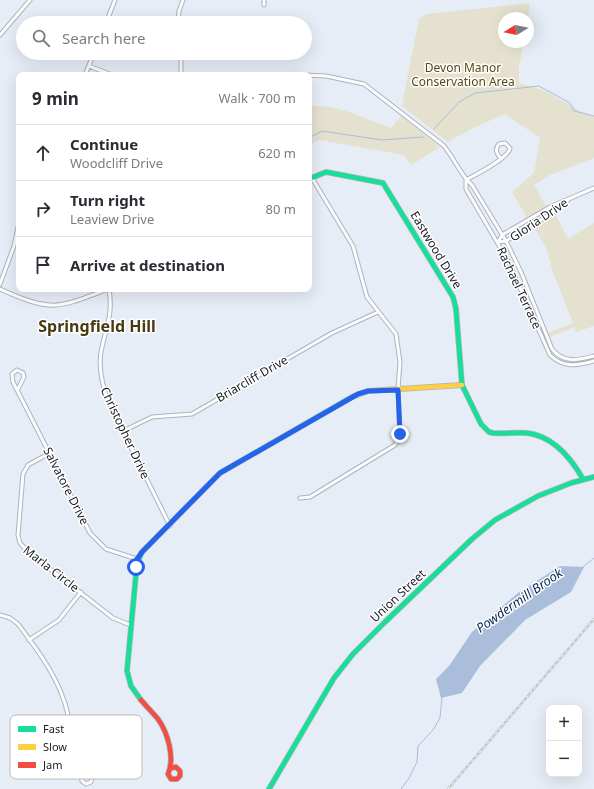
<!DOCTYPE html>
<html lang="en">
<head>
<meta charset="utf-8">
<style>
  :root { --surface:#fff; --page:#f7f7f7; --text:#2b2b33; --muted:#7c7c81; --line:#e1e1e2 }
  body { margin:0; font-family:"Noto Sans",sans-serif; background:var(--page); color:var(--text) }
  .controls { position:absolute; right:12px; bottom:12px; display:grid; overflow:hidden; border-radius:8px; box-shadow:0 4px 16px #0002 }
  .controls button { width:36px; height:36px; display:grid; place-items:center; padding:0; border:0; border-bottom:1px solid var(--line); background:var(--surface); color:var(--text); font:20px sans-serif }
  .compass { position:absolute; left:498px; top:12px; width:36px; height:36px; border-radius:50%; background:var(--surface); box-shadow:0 4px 16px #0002; rotate:260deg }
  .stop { position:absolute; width:12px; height:12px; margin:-9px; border:3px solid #2563eb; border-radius:50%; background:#fff }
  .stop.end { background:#2563eb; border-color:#fff; box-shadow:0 1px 4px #0008 }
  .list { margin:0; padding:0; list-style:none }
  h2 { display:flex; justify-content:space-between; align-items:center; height:52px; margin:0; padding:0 16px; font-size:17px }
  h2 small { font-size:13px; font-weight:400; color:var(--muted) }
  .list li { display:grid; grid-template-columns:26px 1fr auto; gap:12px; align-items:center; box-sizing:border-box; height:56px; padding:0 16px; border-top:1px solid var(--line) }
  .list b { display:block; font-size:15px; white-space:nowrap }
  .list p { margin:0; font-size:13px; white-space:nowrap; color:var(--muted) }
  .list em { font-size:13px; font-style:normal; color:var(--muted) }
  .icon { flex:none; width:22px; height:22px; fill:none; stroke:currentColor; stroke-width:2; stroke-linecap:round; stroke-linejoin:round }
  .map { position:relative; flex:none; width:594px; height:789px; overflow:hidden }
  .search { position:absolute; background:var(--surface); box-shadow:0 4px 16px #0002; left:16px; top:16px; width:296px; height:44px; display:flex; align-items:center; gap:10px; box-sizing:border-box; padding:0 14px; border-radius:22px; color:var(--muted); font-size:15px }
  .panel { position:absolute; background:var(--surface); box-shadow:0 4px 16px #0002; left:16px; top:72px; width:296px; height:220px; border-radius:8px }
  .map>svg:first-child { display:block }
  .green { fill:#e5e1cf }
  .water { fill:#aabdda }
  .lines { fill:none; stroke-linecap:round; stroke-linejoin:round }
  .stream { stroke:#aabdda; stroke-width:1 }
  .street-casing { stroke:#afb3ba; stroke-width:5 }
  .fast-casing { stroke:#afb3ba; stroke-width:6 }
  .slow-casing { stroke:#afb3ba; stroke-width:6 }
  .jam-casing { stroke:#afb3ba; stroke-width:6 }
  .street { stroke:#fbfcfe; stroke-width:3 }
  .fast { stroke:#16e098; stroke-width:4.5 }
  .slow { stroke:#ffcf43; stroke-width:4.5 }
  .jam { stroke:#f24e42; stroke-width:4.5 }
  .rail-casing { stroke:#c4c6c8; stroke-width:2.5 }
  .rail { stroke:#fff; stroke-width:1; stroke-dasharray:3; stroke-linecap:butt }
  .route { stroke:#2563eb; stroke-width:5 }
  .labels { text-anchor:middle; stroke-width:3; stroke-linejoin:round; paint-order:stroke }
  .park-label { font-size:12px; fill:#584914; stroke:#fff }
  .street-label { font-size:12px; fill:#181c22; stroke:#fff }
  .water-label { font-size:13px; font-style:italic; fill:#092755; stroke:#fff }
  .district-label { font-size:16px; font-weight:bold; fill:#473b12; stroke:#fff }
  .key { fill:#fff; stroke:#babbbd; stroke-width:1 }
  .key-label { font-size:11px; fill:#181c22 }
</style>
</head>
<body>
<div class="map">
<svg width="594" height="789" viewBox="0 0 594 789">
  <rect width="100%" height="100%" fill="#e7edf7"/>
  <path class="green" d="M530 3 528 19 504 18V42H524L519 66V83L543 90 581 111 594 116V158L550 175 534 185 546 206 527 218 512 192 534 173 540 138 505 114 473 128 448 142 402 106 419 18 427 14Z
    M309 106C338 104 365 119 391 128L401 116 440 147 411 165 404 155 319 140 309 146Z
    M556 215 568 239 594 223V326L576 332 575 327 550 337 548 333 573 323 553 272 546 248 535 229Z"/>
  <path class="water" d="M560 566 584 567 571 592 525 620 480 666 462 693 441 698 436 679 449 666 472 632 518 593Z"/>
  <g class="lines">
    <path class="stream" d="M434 129 459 102 475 93 539 86 570 103 574 111 594 116
      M309 138 322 131 382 140 423 137
      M583 567 594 558
      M401 789 409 778 417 762 418 746 433 730 440 718 442 697"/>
    <defs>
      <path id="street" d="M264 5V0
        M106 23 115 0
        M178 23 179 11 183 0
        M0 35 30 0
        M181 53V75
        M89 66 112 75
        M85 75 94 53
        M302 75 326 76 364 84 443 145C454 157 460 175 472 185L506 241 521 272 552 349C564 364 578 360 594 356
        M466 180V189L508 261 550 355C563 368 577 366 594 361
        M466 180C475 175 509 158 510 148L505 143 499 144C494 149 497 154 501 159
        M498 242 502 235 550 207 594 188
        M498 242 506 241 554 212 568 200
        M0 284 14 246 19 223
        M0 289C52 312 56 309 108 289
        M109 289C113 313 107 325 102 347 97 367 102 386 110 405L170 526
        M18 389 24 377 23 373 17 370 12 374 13 382 90 533 106 549 137 559
        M123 431 152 417 192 414 332 333 378 312
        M50 453 28 465 23 474 18 535 20 543 27 551 113 618 130 625
        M300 498 310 497 395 445 400 437 398 389 400 362 396 334 367 297 353 246 312 178
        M0 615 10 618 18 624C39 652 61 681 68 715L81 775 82 781 86 784 91 782 92 778 90 774 81 775
        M29 640 59 620 81 592"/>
      <path id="fast" d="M309 179 326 172 383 183 453 297 456 309 462 385 481 424 489 432 493 433C504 434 516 432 527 433 553 436 571 458 583 479
        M141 700 131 686 127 671 137 563 142 552 220 473 352 397
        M269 789 334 678 353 654 385 622 472 539 495 520 538 496 571 483 594 477"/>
      <path id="slow" d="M352 397 368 391 462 385"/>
      <path id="jam" d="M141 700C147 707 153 713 158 719 168 733 175 758 168 774L171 779H177L180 776V771L176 767 171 768"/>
    </defs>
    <use href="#street" class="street-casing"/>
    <use href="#fast" class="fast-casing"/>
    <use href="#slow" class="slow-casing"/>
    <use href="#jam" class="jam-casing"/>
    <use href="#street" class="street"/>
    <use href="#fast" class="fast"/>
    <use href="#slow" class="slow"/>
    <use href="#jam" class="jam"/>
    <defs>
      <path id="rail" d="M448 789 594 619"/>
    </defs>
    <use href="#rail" class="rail-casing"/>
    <use href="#rail" class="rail"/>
  </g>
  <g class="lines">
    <path class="route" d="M136 567 137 559 142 552 220 473 358 394 368 391 398 390 400 434"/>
  </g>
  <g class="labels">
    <g class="park-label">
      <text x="463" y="72">Devon Manor<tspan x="463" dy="14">Conservation Area</tspan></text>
    </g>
    <g class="street-label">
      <text transform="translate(539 220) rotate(-34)" y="4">Gloria Drive</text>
      <text transform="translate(436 250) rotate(59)" y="4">Eastwood Drive</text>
      <text transform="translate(519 288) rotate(65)" y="4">Rachael Terrace</text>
      <text transform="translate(252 379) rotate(-30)" y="4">Briarcliff Drive</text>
      <text transform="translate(125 433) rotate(65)" y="4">Christopher Drive</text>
      <text transform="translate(66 486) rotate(63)" y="4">Salvatore Drive</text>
      <text transform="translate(51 569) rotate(38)" y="4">Marla Circle</text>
      <text transform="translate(398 596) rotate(-43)" y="4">Union Street</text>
    </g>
    <g class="water-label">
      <text transform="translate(519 600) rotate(-35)" y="5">Powdermill Brook</text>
    </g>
    <g class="district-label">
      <text x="97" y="332">Springfield Hill</text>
    </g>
  </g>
  <rect x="10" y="715" width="132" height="64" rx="6" class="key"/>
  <rect x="18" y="726" width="18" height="6" fill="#16e098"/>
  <rect x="18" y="744" width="18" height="6" fill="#ffcf43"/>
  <rect x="18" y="762" width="18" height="6" fill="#f24e42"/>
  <g class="key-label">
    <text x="43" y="733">Fast</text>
    <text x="43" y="751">Slow</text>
    <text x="43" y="769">Jam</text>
  </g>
</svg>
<div class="controls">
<button>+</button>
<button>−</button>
</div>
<svg class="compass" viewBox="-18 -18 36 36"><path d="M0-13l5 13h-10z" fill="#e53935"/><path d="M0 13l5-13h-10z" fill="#7c7c81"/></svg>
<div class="stop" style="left:136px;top:567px"></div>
<div class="stop end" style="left:400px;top:434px"></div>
<div class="search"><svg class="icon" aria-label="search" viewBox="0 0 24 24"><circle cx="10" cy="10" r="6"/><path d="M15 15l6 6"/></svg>Search here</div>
<section class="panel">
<h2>9 min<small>Walk · 700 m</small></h2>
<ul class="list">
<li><svg class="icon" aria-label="ahead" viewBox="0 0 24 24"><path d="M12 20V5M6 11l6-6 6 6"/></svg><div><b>Continue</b><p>Woodcliff Drive</p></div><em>620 m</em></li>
<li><svg class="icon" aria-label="right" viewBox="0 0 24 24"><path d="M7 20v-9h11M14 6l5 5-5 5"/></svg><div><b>Turn right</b><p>Leaview Drive</p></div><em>80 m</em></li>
<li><svg class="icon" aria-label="arrive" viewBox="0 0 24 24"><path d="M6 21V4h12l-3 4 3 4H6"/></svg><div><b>Arrive at destination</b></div></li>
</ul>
</section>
</div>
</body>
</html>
